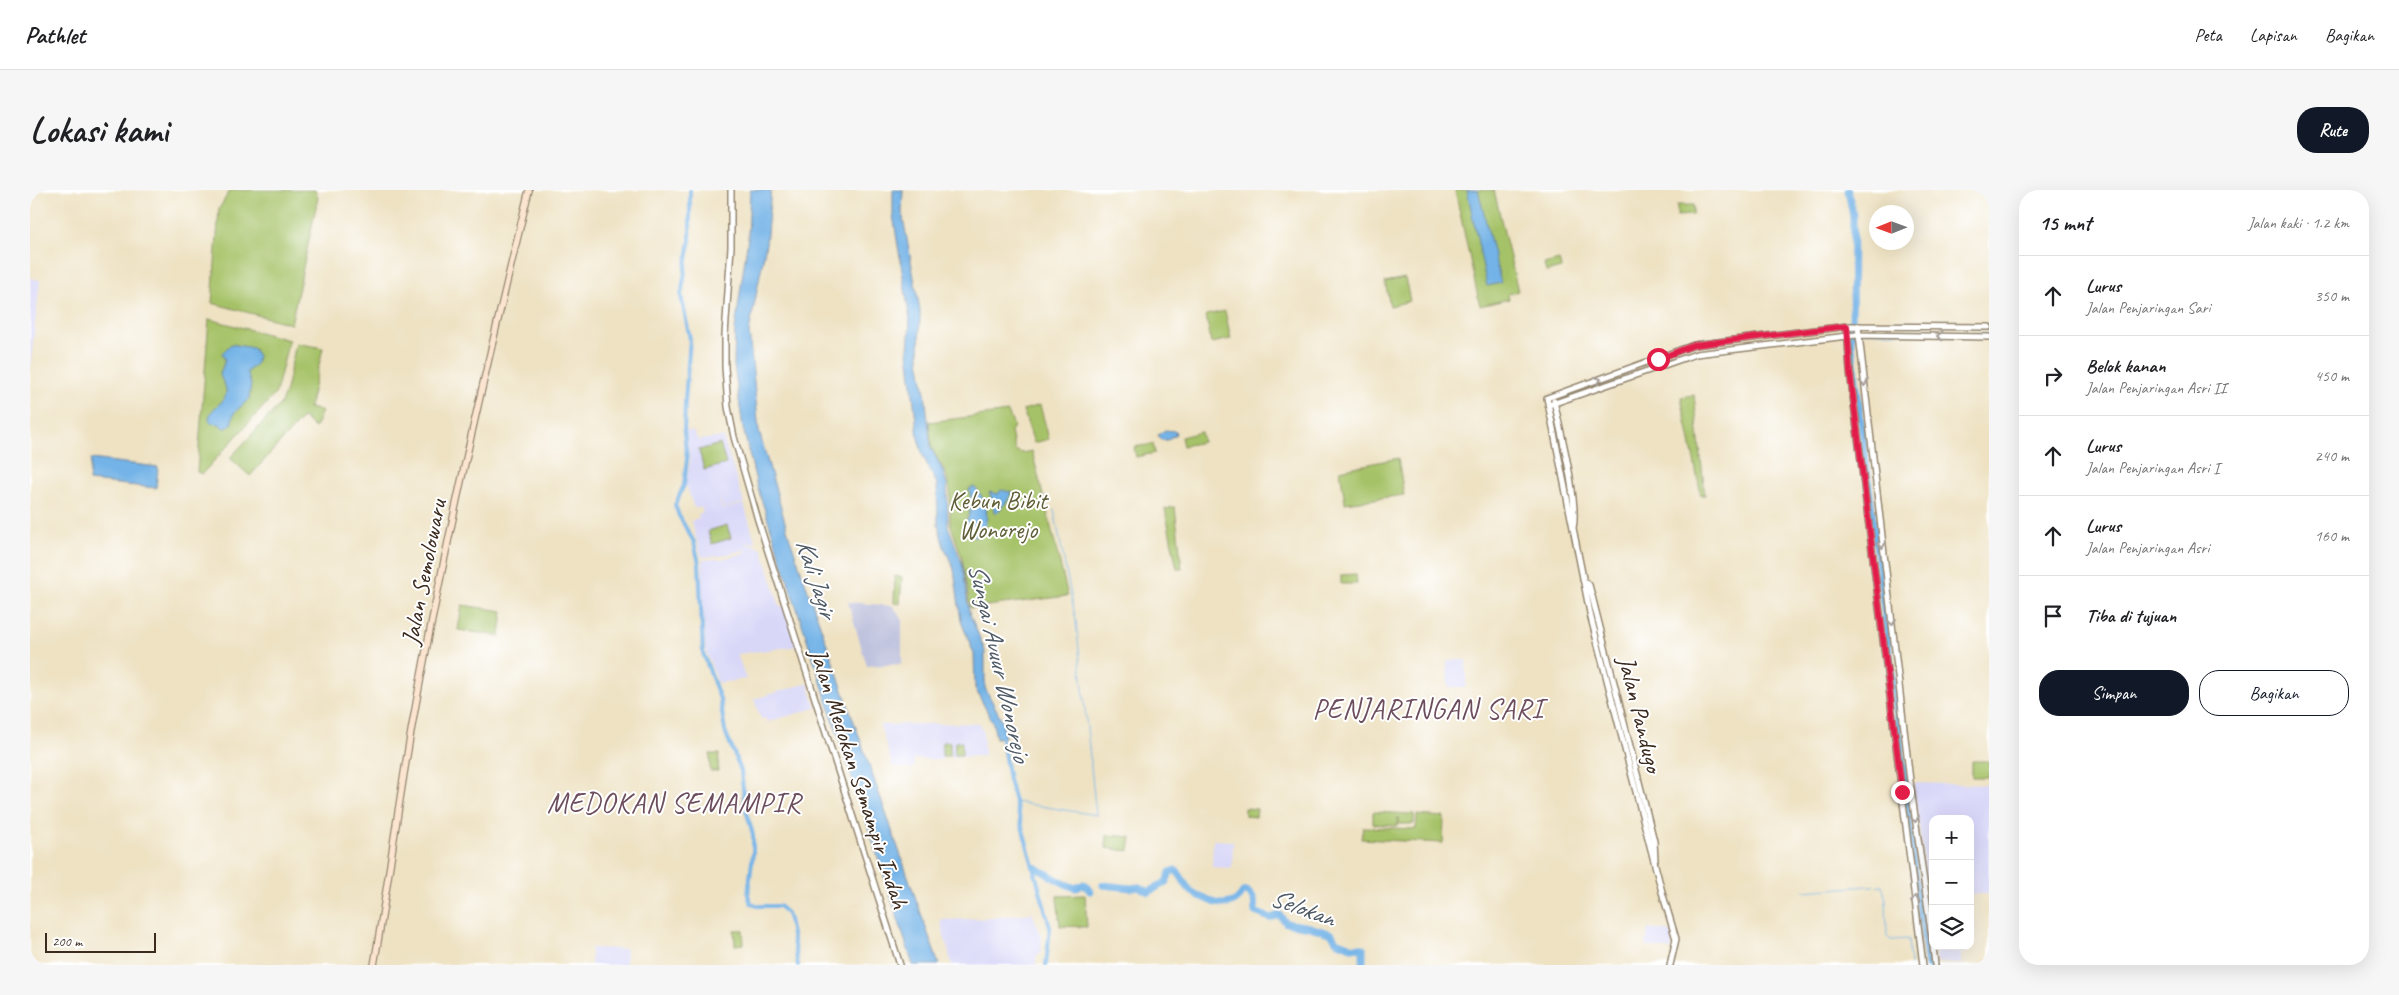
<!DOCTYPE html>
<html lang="id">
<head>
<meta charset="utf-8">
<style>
  :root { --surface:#fff; --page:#f6f6f6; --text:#202124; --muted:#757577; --line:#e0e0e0; --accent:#111827 }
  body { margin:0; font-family:Caveat,sans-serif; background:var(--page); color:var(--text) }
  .controls { position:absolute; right:15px; bottom:15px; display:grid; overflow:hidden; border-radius:10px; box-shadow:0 5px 20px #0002 }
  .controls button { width:45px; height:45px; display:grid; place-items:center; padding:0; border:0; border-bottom:1px solid var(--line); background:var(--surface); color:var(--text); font:25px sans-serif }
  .compass { position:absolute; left:1839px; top:15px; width:45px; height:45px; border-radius:50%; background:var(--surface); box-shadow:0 5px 20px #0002; rotate:269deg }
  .scale { position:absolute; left:15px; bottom:12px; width:111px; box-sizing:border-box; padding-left:5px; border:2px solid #3b2a1e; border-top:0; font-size:14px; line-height:18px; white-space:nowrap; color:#3b2a1e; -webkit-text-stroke:4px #fff; paint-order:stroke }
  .stop { position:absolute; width:15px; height:15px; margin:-11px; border:4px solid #e11d48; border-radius:50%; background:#fff }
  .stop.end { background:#e11d48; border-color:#fff; box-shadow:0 1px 5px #0008 }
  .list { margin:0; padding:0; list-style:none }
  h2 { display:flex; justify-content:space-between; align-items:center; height:65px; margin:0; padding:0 20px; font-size:21px }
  h2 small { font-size:16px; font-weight:400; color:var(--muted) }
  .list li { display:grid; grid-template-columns:32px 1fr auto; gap:15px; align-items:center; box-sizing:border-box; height:80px; padding:0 20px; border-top:1px solid var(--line) }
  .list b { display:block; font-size:19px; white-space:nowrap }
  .list p { margin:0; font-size:16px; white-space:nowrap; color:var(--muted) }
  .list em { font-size:16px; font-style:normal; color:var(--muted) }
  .actions { display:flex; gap:10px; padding:15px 20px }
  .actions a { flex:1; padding:11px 0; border:1px solid var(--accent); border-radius:20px; text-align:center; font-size:18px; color:var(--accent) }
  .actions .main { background:var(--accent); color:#fff }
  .icon { flex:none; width:28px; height:28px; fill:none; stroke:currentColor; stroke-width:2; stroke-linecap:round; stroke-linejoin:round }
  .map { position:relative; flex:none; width:1959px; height:775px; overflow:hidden; border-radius:20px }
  header { display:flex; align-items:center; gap:30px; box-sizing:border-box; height:70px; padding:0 25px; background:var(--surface); border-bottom:1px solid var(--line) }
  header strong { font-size:24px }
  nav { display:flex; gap:28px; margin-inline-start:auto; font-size:18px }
  .intro { display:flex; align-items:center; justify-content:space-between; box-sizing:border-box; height:120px; padding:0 30px }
  h1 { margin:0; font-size:35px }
  .button { padding:12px 22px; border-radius:20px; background:var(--accent); color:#fff; font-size:18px; font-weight:700 }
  main { display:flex; gap:30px; padding:0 30px }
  aside { flex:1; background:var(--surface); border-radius:20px; box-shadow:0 5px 20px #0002 }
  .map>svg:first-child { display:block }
  .built { fill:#d8d7f8 }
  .industrial { fill:#bfc2dd }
  .green { fill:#a6c268; stroke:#707643 }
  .water { fill:#73b3e7; stroke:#576e82 }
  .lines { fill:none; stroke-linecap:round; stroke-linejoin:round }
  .stream { stroke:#73b3e7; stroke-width:1 }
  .canal { stroke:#73b3e7; stroke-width:4 }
  .river { stroke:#73b3e7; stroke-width:7 }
  .tertiary-casing { stroke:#948670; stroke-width:8 }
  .secondary-casing { stroke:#948670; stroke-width:8 }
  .tertiary { stroke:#fff; stroke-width:5 }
  .secondary { stroke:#fce5d0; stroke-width:5.5 }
  .oneway { stroke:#a79f9a }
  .route { stroke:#e11d48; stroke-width:6 }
  .labels { text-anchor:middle; stroke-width:4; stroke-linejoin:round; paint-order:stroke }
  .park-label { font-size:25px; fill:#605f38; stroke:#fff }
  .street-label { font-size:25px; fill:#3b2a1e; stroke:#fff }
  .water-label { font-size:26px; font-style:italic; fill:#4f5a64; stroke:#fff }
  .quarter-label { font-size:28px; letter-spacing:1px; fill:#6c4e5c; stroke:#fff }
</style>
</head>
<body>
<header>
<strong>Pathlet</strong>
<nav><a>Peta</a><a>Lapisan</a><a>Bagikan</a></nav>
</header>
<div class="intro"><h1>Lokasi kami</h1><a class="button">Rute</a></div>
<main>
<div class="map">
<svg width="1959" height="775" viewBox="0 0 1959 775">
  <rect width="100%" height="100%" fill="#fff"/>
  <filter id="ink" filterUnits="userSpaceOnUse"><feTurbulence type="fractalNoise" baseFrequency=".02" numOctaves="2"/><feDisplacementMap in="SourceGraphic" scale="10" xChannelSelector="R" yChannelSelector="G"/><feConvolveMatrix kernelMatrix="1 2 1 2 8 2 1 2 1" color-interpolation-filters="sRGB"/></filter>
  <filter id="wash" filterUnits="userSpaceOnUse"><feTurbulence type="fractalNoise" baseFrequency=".0096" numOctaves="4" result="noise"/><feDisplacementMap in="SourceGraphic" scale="20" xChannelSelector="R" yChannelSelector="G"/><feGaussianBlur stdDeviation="1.12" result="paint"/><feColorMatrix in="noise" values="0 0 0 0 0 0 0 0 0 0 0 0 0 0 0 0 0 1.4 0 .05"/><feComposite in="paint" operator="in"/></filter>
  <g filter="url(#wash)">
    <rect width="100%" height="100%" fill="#eee2c3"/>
    <path class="built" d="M0 88 10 90 0 179Z
      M656 240 664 242 668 250 693 247 714 313 693 318 690 310 688 311H690L692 319 714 314 726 354 718 351 716 358 719 353 732 359 750 417 756 416 769 456 707 464 716 489 688 493 676 461 672 395 673 369H692L714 363 717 359 690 366 672 367 661 331 669 328 668 324 673 322 671 317 664 318 656 295 660 272Z
      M1417 470H1436V497H1418Z
      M778 493 786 518 737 532 735 528 731 529 724 509Z
      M950 533 953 541 954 566 913 567 911 570 884 569V578L863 577 850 535Z
      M1883 593 1959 595V704H1940V629H1903V741Z
      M1183 650 1203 651 1202 678 1182 677Z
      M1002 723 1012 746 1011 761 1006 767V775H922L910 730 963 728Z
      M1618 739 1642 742V760L1616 756Z
      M1905 756H1931V774L1907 772Z
      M561 758 596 759 595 775H561Z"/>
    <path class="industrial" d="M818 412 863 416 872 429V474L837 476Z"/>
    <path class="green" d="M200 0H285L288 8 261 134 182 113 189 19Z
      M1425 0H1464L1488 101 1478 104 1479 109 1450 116Z
      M1647 15H1663V25L1647 26Z
      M1529 70 1531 78 1516 82 1514 74Z
      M1375 88 1380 111 1360 116 1355 92Z
      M1195 121 1201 149 1181 153 1176 125Z
      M179 129 259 150 246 203 172 284 167 282Z
      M266 153 293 158 279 218 292 221 285 238 273 227 220 286 200 268 251 213 256 200Z
      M1664 205 1675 305H1671L1651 207Z
      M1010 215 1019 249 1004 253 993 220Z
      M978 222 984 236 981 242 985 260 992 263 1002 261 1038 406 940 418 932 368 920 333V301L916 284 902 259 899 232Z
      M1171 242 1173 252 1153 256 1151 247Z
      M690 254 696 274 674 280 669 260Z
      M1123 254 1125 263 1106 267 1104 257Z
      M1368 268 1374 305 1315 313 1310 280Z
      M1145 317 1152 379H1147L1135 319Z
      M697 335 701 348 682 354 678 341Z
      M1326 384 1327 394H1311V385Z
      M865 386 872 387 870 414 864 413Z
      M432 415 473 421 470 446 428 440Z
      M912 552H920V566H912Z
      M925 552H932V565H924Z
      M680 564H689L688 581H680Z
      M1942 571H1959V587H1942Z
      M1215 618 1227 619 1226 627 1215 626Z
      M1343 622 1384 624V634H1368V627L1367 636 1343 634Z
      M1387 625 1414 627 1413 653 1331 649 1333 637 1386 639Z
      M1077 645 1101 647 1099 661 1076 658Z
      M1055 705 1057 737 1030 736 1027 706Z
      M704 740H713L714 754 705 755Z"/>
    <path class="water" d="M720 0H741L736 54 719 142 729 241 759 346 909 775H883L727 296 713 238 704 175 705 139 718 47Z
      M863 0H873L872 22 890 120 889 169 895 203 901 258 912 279 917 294 918 336 932 373 939 422 955 461V498L973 532 975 547 966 548 963 533 945 498 944 464 931 431 924 379 913 354 908 334 907 294 893 266 888 248 878 161 880 130 863 25Z
      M1437 0H1448L1471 93 1457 96Z
      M201 154 223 158 228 166 226 174 217 182 221 194 219 209 204 223 201 235 195 239 189 234 181 233 179 229C180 216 195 215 196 203 197 195 191 191 190 184L195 170 192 163Z
      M1135 240 1145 241 1146 244 1137 250H1131L1128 245Z
      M61 269 128 277 126 298 59 291Z
      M944 297C958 309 963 335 946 347L937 343 935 338 942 313 939 299Z
      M971 300 981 302 979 309 967 323H964L963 312 959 302 968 304Z"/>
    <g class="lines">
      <path class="stream" d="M1831 142 1959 143
        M985 612 1066 625 1046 431 1024 320
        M1774 701 1852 695 1856 710 1857 747 1861 750 1878 749 1880 775"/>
      <path class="canal" d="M660 0V51L651 106 660 149 655 211 654 242 657 269 654 295 645 315 649 326 664 352 669 373 673 463 690 509 695 541 711 581 715 616 723 645V663L718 705 721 713 727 716H749L757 723 759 730 768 775
        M971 544 979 590 1020 737 1016 775"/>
      <path class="river" d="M1818 0 1823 26 1822 157 1876 598
        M1877 607 1885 691 1898 775
        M1004 677C1018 683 1032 695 1046 698L1054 694 1060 701
        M1073 695 1101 698 1109 697 1119 702 1136 692 1140 682 1145 680C1153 685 1155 698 1162 702 1178 711 1201 724 1213 702L1217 701 1224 709 1225 722 1240 728 1250 725 1256 733 1280 737 1302 744 1306 751 1321 757 1333 758V775"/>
    </g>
  </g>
  <g filter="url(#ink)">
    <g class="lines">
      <defs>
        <path id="tertiary" d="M701 0V57L695 145V177L698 217 704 247 728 330 870 775
          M1817 136 1820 181 1893 775
          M1828 136 1880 591 1903 756
          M1524 211C1530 239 1549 313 1543 338
          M1519 215 1666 164 1826 145 1959 147
          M1553 390 1559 395 1562 406 1624 651 1625 670
          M1903 756 1905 775
          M1640 775 1646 749 1632 702 1561 428 1517 208 1664 155 1818 136 1959 137"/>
        <path id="secondary" d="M344 775C358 695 368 615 382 536 414 356 456 178 499 0"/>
      </defs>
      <use href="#tertiary" class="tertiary-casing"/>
      <use href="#secondary" class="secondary-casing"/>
      <use href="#tertiary" class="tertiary"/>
      <use href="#secondary" class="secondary"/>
    </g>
    <defs><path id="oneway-chevron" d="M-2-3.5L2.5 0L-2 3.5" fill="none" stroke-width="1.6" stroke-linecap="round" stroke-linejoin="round" transform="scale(1.25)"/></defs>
    <g class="oneway">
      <use href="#oneway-chevron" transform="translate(1910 146) rotate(-179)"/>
      <use href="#oneway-chevron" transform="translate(1568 190) rotate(-20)"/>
      <use href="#oneway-chevron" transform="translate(1834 193) rotate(83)"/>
      <use href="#oneway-chevron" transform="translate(1852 355) rotate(83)"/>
      <use href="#oneway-chevron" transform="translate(1862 432) rotate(83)"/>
      <use href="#oneway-chevron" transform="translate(1885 629) rotate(82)"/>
      <use href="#oneway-chevron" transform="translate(1885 709) rotate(-97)"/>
    </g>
  </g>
  <g class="lines" filter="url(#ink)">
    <path class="route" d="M1628 169 1664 155 1817 136 1820 182 1872 602"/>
  </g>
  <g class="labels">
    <g class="park-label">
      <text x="968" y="319">Kebun Bibit<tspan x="968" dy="29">Wonorejo</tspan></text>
    </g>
    <g class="street-label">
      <text transform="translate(393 382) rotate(-79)" y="9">Jalan Semolowaru</text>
      <text transform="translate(1611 524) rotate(76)" y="9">Jalan Pandugo</text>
      <text transform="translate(830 588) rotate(72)" y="9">Jalan Medokan Semampir Indah</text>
    </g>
    <g class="water-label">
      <text transform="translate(787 388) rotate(72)" y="9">Kali Jagir</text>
      <text transform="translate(970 472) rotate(77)" y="9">Sungai Avuur Wonorejo</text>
      <text transform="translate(1273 717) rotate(20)" y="9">Selokan</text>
    </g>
    <g class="quarter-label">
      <text x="1398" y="528">PENJARINGAN SARI</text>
      <text x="644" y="622">MEDOKAN SEMAMPIR</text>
    </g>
  </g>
</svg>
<div class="controls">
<button>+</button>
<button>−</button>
<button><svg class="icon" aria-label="layers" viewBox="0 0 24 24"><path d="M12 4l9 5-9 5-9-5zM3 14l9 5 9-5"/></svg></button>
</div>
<svg class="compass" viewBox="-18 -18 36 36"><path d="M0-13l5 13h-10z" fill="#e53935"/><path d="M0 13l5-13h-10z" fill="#757577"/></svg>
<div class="scale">200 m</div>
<div class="stop" style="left:1628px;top:169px"></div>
<div class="stop end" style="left:1872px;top:602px"></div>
</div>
<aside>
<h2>15 mnt<small>Jalan kaki · 1.2 km</small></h2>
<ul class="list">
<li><svg class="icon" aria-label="ahead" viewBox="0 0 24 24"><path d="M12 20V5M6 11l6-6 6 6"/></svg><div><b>Lurus</b><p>Jalan Penjaringan Sari</p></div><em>350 m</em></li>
<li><svg class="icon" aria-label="right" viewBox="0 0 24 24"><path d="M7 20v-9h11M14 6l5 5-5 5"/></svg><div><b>Belok kanan</b><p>Jalan Penjaringan Asri II</p></div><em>450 m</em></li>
<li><svg class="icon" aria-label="ahead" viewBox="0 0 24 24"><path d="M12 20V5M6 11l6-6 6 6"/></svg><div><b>Lurus</b><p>Jalan Penjaringan Asri I</p></div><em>240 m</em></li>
<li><svg class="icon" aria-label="ahead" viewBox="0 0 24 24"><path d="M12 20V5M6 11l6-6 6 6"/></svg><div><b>Lurus</b><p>Jalan Penjaringan Asri</p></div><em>160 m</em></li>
<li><svg class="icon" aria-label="arrive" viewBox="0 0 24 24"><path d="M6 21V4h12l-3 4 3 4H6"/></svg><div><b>Tiba di tujuan</b></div></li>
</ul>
<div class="actions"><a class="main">Simpan</a><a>Bagikan</a></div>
</aside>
</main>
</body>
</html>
